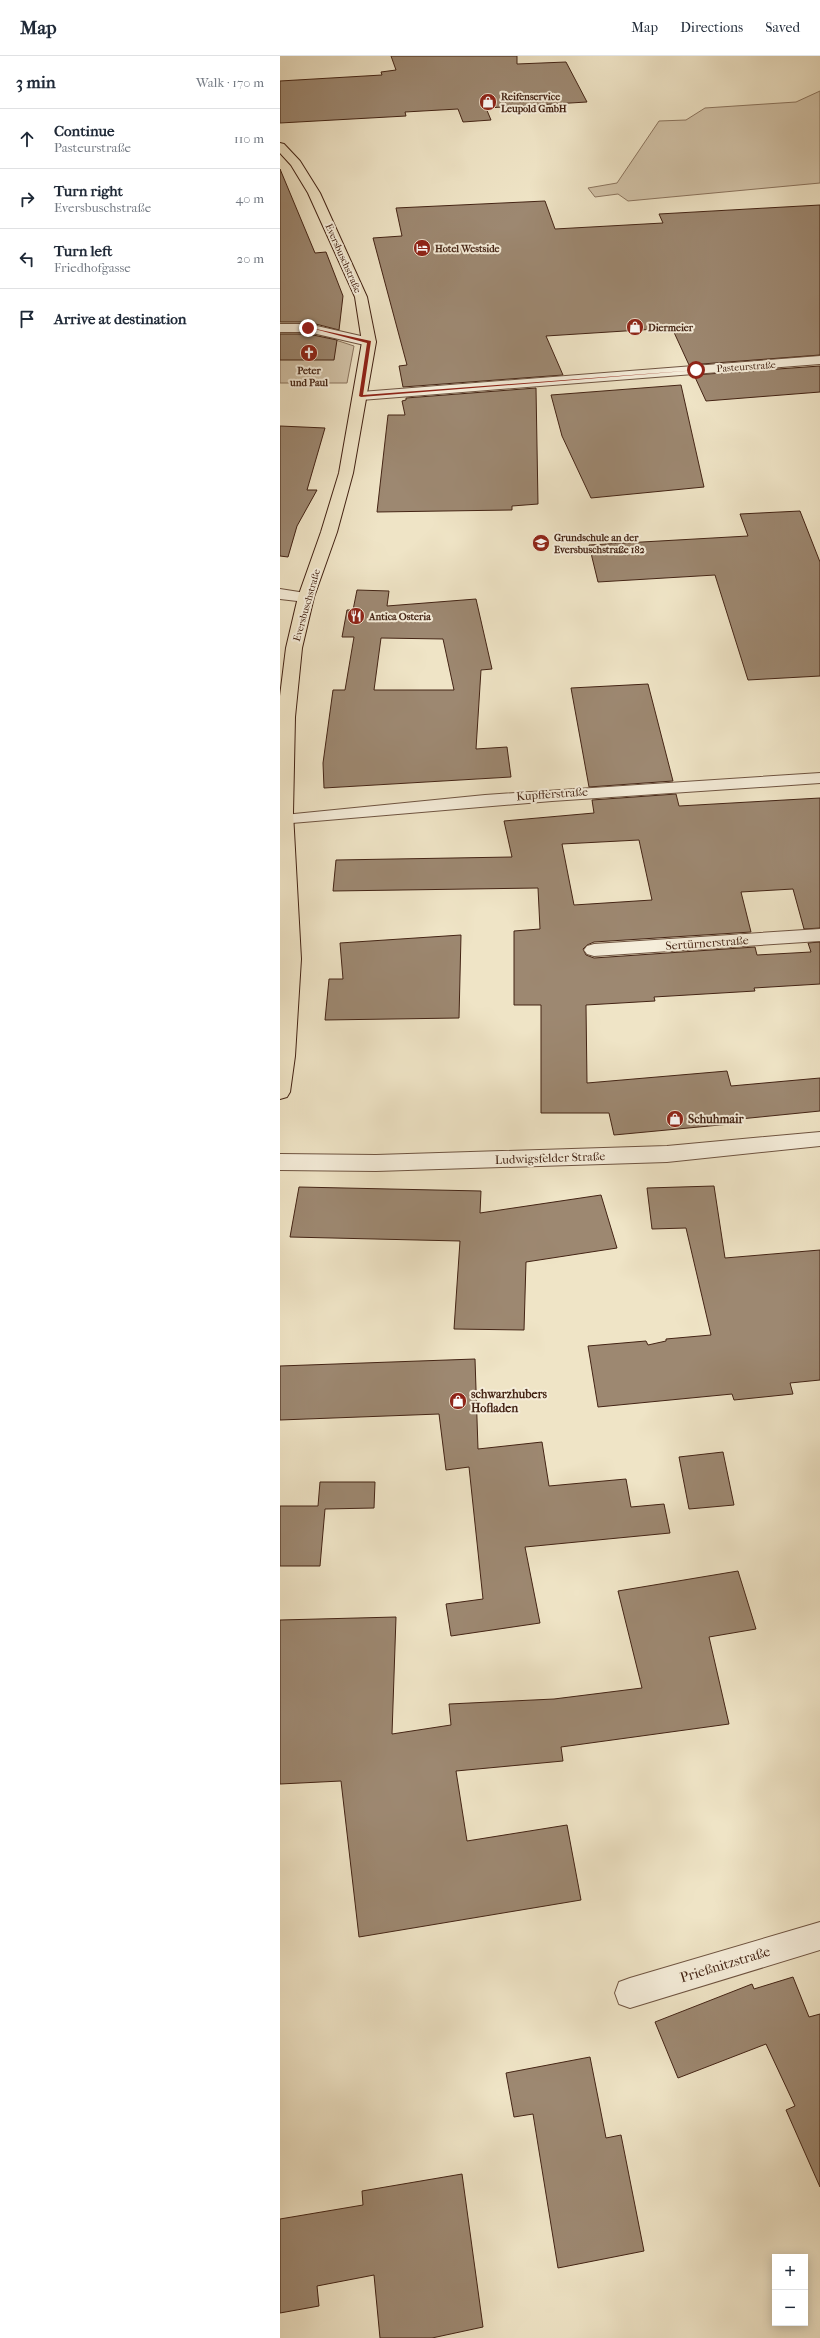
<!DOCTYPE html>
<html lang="en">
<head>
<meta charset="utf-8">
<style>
  :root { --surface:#fff; --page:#f2f2f3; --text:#1f2937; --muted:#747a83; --line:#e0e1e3 }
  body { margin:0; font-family:"IM FELL French Canon",serif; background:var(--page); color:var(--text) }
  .controls { position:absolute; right:12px; bottom:12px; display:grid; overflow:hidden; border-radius:0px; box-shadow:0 2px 10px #0003 }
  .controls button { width:36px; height:36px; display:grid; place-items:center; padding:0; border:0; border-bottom:1px solid var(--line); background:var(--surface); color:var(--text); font:20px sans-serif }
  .stop { position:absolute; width:12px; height:12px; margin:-9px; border:3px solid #8f2418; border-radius:50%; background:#fff }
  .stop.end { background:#8f2418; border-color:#fff; box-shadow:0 1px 4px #0008 }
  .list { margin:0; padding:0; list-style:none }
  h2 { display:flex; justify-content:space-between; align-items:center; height:52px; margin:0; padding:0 16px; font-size:17px }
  h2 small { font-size:13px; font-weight:400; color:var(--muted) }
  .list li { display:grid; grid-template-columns:26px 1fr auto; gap:12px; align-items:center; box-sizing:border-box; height:60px; padding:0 16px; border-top:1px solid var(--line) }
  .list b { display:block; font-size:15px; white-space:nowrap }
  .list p { margin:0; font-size:13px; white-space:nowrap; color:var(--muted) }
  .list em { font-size:13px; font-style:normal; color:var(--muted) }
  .icon { flex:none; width:22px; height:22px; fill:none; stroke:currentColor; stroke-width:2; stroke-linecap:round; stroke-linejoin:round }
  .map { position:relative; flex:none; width:540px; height:2282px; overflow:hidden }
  header { display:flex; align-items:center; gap:24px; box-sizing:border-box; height:56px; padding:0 20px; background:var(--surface); border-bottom:1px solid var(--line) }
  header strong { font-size:19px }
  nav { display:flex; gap:22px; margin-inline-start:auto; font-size:14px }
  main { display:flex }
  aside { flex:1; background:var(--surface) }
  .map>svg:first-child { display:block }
  .green { fill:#d2c3a8; stroke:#8b745e }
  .building { fill:#9d8871; stroke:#442415; fill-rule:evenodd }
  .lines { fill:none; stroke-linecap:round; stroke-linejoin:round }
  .minor-casing { stroke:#6f5441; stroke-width:2 }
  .major-casing { stroke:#442415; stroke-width:2 }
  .minor { fill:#f5edda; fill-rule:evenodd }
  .major { fill:#efe4c6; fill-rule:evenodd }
  .route { fill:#8f2418 }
  .labels { text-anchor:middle; stroke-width:4; stroke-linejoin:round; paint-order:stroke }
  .far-poi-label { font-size:10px; font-weight:bold; fill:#442415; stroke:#f5edda; text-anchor:start }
  .far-street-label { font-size:10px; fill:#442415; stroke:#f5edda }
  .street-label { font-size:12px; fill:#442415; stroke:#f5edda }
  .poi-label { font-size:12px; font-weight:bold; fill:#442415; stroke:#f5edda; text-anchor:start }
  .near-street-label { font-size:14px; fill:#442415; stroke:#f5edda }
</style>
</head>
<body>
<header>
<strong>Map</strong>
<nav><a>Map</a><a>Directions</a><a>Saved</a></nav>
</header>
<main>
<aside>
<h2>3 min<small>Walk · 170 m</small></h2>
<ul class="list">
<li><svg class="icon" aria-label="ahead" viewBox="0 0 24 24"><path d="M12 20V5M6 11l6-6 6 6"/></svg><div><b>Continue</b><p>Pasteurstraße</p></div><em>110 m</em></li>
<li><svg class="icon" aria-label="right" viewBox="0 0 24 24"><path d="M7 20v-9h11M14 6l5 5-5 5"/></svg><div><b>Turn right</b><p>Eversbuschstraße</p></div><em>40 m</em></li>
<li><svg class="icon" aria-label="left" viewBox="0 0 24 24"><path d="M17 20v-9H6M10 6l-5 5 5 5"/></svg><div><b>Turn left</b><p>Friedhofgasse</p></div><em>20 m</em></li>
<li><svg class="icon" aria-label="arrive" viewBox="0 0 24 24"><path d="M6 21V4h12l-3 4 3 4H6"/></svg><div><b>Arrive at destination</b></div></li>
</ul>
</aside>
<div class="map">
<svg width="540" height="2282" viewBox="0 0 540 2282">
  <rect width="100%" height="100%" fill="#efe4c6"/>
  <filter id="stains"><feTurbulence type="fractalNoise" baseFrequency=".005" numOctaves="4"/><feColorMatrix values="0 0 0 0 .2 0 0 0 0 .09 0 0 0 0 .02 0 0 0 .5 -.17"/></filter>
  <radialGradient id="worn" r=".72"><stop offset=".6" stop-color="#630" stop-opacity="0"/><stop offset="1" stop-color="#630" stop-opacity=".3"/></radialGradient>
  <path class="green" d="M540 35V127L348 145 338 138 315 141 308 132 337 127 379 65 406 64 425 52 516 46Z
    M0 275H28L74 290 67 327H0Z"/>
  <path class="building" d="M111 0H237V8L286 6 307 46 206 52 211 64 183 66 178 53 125 56 126 60 0 67V25L102 19 101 16 116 14Z
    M0 113 35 197 46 196 63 240 59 274 28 266H0Z
    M265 145 275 173 383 167 379 158 540 149V299L409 309 392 272 266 280 283 319 123 331 119 310 127 309 93 182 122 180 116 152Z
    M0 278H28L57 284 54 304H0Z
    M540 310V336L426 345 414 319Z
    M401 329 424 431 311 442 282 380 271 339Z
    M256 332 258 448 232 450V454L97 456 108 359H125L122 345 126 344V342Z
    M0 370 45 372 27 434H37L17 470 8 501 0 500Z
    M520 455 540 506V620L468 624 435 519 318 526 309 489 468 480 460 458Z
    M77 534 109 535 107 550 196 543 212 613 201 614 196 693 227 691 231 721 44 732 43 707 53 634H65L74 581H62L67 554H73ZM101 582 163 583 174 634H94Z
    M368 628 393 725 309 731 291 632Z
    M396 738 399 750 540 742V872L524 873 513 833 461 836 471 876 314 886 307 889 303 893 306 899 314 902 475 891 477 899 531 896 528 887 540 886V928L474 932 475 935 374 941 375 945 306 949 307 1027 447 1015 451 1030 540 1022V1055L460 1063 461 1067 334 1079 329 1057H261V949H234V875L260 873 258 832 53 835 56 804 232 801 224 765 314 757 312 744ZM359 784 372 844 294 849 282 788Z
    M181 879 179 962 45 964 49 923H63L60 887Z
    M434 1130 445 1202 540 1194V1324L510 1327 513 1338 454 1344 452 1338 318 1351 308 1290 366 1285 368 1289 386 1285V1283L431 1279 406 1172 372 1173 367 1132Z
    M19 1131 201 1135 200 1157 321 1139 337 1192 246 1206 244 1274 174 1273 180 1185 10 1181Z
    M195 1303 198 1393 262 1386 269 1430 346 1423 351 1451 384 1448 390 1477 245 1491 260 1567 171 1580 166 1548 203 1543 189 1411 166 1414 159 1358 0 1364V1310Z
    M443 1396 454 1449 409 1453 399 1401Z
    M40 1426H95L94 1452 45 1453 40 1510H0V1450H38Z
    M458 1515 476 1573 429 1581 449 1668 281 1691 283 1705 176 1715 187 1785 287 1769 301 1844 79 1881 61 1725 0 1728V1564L116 1561 112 1678 171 1669 169 1648 274 1643 362 1632 338 1535Z
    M513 1921 529 1961 540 1958V2131L506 2054 515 2050 486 1988 398 2022 375 1966 472 1928 474 1933Z
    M310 2001 326 2082 341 2079 364 2195 278 2212 253 2058 234 2061 226 2017Z
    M182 2118 203 2271 152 2282H100L94 2219 37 2230 39 2250 0 2257V2163L83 2149 82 2135Z"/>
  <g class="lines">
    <defs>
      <path id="minor" d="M0 268H28L94 283 96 286 89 290 28 276H0Z
        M540 300V308L81 344 74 340 81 336Z
        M0 533 32 538 34 541 32 544 26 546 0 543Z
        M540 717V727L272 745 0 768V760L4 759 205 739Z
        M540 873V885L314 900 307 898 304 894 307 890 314 888Z
        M540 1076V1090L387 1106 96 1115 0 1114V1098L96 1099 387 1090Z
        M540 1866V1894L350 1952 339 1948 335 1937 339 1926 350 1922Z"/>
      <path id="major" d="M0 87 4 88 20 105 40 137 87 241 96 286 73 417 57 476 34 541 22 592 15 661 13 757 21 903 15 1000 10 1036 7 1041 0 1043V640L6 592 18 541 41 476 59 417 82 286 75 241 28 137 11 109 0 97Z"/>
    </defs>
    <use href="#minor" class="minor-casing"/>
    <use href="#major" class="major-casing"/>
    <use href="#minor" class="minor"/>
    <use href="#major" class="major"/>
  </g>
  <path class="route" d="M27 271 91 285 83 339 418 314 81 341 79 340 87 287Z"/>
  <defs>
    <symbol id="shop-disc" viewBox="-11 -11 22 22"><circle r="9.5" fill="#8f2418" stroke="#f5edda"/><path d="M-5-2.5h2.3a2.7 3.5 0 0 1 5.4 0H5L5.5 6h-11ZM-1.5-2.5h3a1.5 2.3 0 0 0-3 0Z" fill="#fff"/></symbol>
    <symbol id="hotel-disc" viewBox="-11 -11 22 22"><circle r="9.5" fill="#8f2418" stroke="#f5edda"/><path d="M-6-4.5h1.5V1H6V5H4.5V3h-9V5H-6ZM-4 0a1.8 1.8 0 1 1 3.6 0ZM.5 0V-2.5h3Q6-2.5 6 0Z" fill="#fff"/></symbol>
    <symbol id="church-disc" viewBox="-11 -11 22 22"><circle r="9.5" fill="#8f2418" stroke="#f5edda"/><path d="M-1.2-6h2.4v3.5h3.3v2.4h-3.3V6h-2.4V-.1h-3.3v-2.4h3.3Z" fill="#fff"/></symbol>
    <symbol id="school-disc" viewBox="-11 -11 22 22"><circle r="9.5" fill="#8f2418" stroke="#f5edda"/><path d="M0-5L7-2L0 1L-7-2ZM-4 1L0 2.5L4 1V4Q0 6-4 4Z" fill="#fff"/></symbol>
    <symbol id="restaurant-disc" viewBox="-11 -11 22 22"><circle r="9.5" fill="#8f2418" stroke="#f5edda"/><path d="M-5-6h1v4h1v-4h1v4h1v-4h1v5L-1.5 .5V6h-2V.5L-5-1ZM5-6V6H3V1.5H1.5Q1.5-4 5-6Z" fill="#fff"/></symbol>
  </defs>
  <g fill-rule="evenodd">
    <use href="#shop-disc" x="198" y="36" width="20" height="20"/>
    <use href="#hotel-disc" x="132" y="182" width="20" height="20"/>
    <use href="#shop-disc" x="345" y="261" width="20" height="20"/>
    <use href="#church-disc" x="19" y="287" width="20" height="20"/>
    <use href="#school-disc" x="251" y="477" width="20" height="20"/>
    <use href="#restaurant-disc" x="66" y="550" width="20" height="20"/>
    <use href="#shop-disc" x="385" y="1053" width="20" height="20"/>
    <use href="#shop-disc" x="168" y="1335" width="20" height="20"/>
  </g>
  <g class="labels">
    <g class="far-poi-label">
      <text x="221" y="44">Reifenservice<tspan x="221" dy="12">Leupold GmbH</tspan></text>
      <text x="155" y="196">Hotel Westside</text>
      <text x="368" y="275">Diermeier</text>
      <text x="29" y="318" text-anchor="middle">Peter<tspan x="29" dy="12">und Paul</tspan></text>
      <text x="274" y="485">Grundschule an der<tspan x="274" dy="12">Eversbuschstraße 182</tspan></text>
      <text x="89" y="564">Antica Osteria</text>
    </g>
    <g class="far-street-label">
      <text transform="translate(64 202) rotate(66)" y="4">Eversbuschstraße</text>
      <text transform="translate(466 310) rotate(-4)" y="4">Pasteurstraße</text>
      <text transform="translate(26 549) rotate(-74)" y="4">Eversbuschstraße</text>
    </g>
    <g class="street-label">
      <text transform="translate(272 738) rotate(-4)" y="4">Kupfferstraße</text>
      <text transform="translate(427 887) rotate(-4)" y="4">Sertürnerstraße</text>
      <text transform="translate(270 1102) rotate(-2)" y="4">Ludwigsfelder Straße</text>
    </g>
    <g class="poi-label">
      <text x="408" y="1067">Schuhmair</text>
      <text x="191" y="1342">schwarzhubers<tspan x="191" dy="14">Hofladen</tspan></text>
    </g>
    <g class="near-street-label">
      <text transform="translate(445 1908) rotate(-17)" y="5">Prießnitzstraße</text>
    </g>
  </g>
  <rect width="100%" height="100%" filter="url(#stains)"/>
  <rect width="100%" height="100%" fill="url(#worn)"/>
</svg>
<div class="controls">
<button>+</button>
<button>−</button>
</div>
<div class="stop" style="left:416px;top:314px"></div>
<div class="stop end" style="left:28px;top:272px"></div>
</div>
</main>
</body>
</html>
